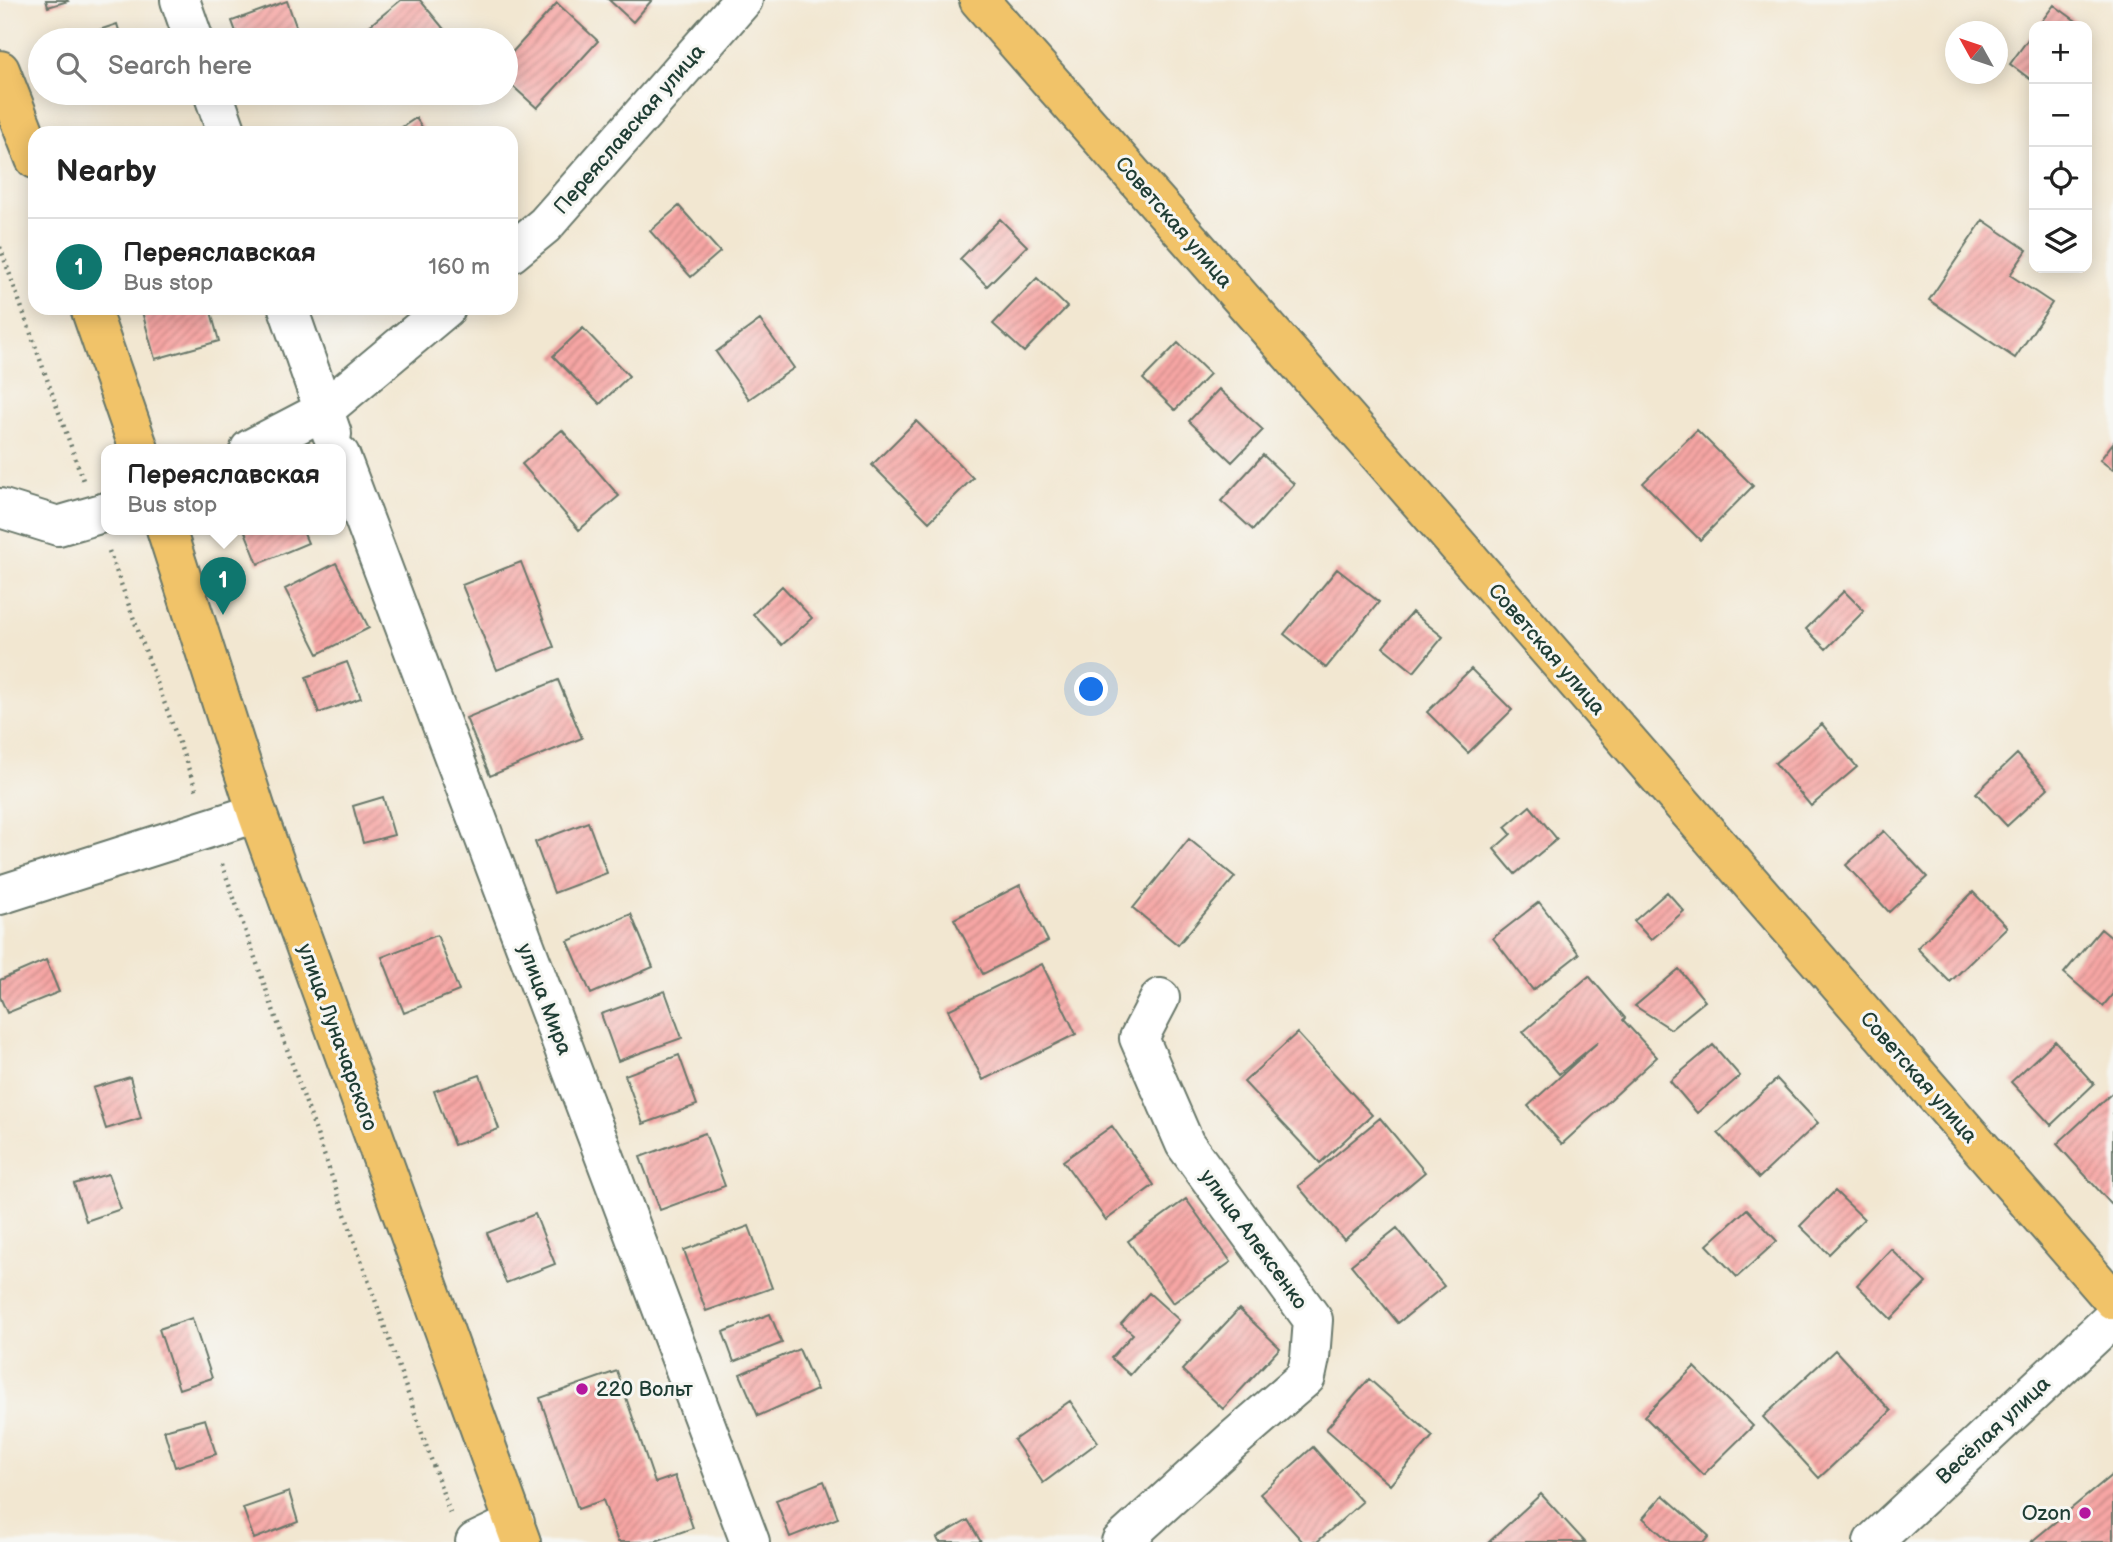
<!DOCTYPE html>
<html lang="en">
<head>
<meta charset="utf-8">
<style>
  :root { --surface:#fff; --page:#f2f2f2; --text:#222; --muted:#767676; --line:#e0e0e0; --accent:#0f766e }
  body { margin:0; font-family:"Balsamiq Sans",sans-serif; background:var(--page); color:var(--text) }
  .controls { position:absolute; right:21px; top:21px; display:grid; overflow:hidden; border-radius:14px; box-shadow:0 4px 18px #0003 }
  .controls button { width:63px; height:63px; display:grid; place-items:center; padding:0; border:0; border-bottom:2px solid var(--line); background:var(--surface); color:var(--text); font:35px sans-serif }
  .compass { position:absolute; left:1945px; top:21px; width:63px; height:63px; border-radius:50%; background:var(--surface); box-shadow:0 4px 18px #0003; rotate:310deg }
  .you { position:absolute; left:1092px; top:690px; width:24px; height:24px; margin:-18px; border:5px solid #fff; border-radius:50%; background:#1a73e8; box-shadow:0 0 0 10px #1a73e833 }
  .badge { display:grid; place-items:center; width:46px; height:46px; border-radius:50%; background:var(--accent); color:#fff; font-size:23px; font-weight:700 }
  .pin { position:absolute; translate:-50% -58px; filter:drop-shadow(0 2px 4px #0008) }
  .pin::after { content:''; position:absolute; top:37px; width:24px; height:21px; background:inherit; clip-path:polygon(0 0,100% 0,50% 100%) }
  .popup { position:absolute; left:101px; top:444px; width:245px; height:91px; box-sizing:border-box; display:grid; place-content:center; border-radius:14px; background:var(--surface); filter:drop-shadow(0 2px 5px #0005); font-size:23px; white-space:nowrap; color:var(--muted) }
  .popup b { font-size:26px; color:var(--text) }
  .popup::after { content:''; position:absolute; left:50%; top:100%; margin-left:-14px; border:14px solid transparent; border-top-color:var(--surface) }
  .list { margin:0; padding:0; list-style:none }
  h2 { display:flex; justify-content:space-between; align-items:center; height:91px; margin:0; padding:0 28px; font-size:30px }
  h2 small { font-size:23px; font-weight:400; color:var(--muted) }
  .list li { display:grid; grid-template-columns:46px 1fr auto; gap:21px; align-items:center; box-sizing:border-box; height:98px; padding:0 28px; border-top:2px solid var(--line) }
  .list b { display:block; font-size:26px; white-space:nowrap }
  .list p { margin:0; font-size:23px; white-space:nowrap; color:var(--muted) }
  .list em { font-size:23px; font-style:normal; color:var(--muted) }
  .icon { flex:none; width:38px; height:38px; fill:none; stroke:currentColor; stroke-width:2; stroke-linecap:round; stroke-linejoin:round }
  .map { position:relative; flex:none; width:2113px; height:1542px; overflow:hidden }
  .search { position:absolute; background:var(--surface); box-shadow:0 4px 18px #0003; left:28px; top:28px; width:490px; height:77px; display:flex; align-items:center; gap:18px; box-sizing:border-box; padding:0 24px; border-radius:38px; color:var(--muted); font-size:26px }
  .panel { position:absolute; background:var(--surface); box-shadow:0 4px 18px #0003; left:28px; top:126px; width:490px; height:189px; border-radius:21px }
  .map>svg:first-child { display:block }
  .building { fill:url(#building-hatch) }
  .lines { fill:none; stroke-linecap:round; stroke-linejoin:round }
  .minor-casing { stroke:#69786b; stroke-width:42 }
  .major-casing { stroke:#69786b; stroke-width:42 }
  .path { stroke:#69786b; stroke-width:4.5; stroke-dasharray:2 5; stroke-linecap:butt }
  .minor { stroke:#fff; stroke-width:38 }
  .major { stroke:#f1c369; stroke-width:38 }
  .poi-dot { fill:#b5179e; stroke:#f6f6f2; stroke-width:2.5 }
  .labels { text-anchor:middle; stroke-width:6; stroke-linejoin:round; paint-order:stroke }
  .street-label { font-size:21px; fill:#1f3d34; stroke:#f6f6f2 }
  .poi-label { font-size:21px; fill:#1f3d34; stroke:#f6f6f2; text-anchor:start }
</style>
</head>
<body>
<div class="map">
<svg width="2113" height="1542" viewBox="0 0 2113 1542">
  <defs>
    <pattern id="building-hatch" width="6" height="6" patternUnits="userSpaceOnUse" patternTransform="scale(1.75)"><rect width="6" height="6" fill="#f7a6a4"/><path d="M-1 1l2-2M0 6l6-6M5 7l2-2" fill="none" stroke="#c78886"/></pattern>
  </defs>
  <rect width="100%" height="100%" fill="#f6f6f2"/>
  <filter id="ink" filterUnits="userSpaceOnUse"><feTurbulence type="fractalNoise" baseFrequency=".0143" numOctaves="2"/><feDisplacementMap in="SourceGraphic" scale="14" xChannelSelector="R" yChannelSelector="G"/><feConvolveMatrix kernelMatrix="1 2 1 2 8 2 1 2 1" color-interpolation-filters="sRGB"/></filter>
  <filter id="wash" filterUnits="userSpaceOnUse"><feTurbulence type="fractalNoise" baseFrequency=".00686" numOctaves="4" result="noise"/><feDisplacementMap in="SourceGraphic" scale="28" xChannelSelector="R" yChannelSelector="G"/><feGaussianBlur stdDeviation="1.57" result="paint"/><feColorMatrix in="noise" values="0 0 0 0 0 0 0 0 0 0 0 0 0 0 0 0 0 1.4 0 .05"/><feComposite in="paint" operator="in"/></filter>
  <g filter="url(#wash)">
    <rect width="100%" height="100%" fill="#f2e7d1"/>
    <g id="blocks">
      <path class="building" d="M46 0H67L68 1 48 7Z
        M401 0H420L453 40H373L364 30Z
        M609 0H652L633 22Z
        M287 1 301 40H239L232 21Z
        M557 3 598 41 537 108 506 80V59Z
        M2054 5 2083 26H2038Z
        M117 24 122 40H69Z
        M2034 31V82L2010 64Z
        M416 118 426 133H393Z
        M679 206 720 252 691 277 650 231Z
        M1000 219 1027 246 987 286 960 259Z
        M1983 220 2027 250 2010 275 2052 303 2015 358 1929 300Z
        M1037 278 1067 307 1024 352 993 324Z
        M141 308H210L219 341 155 359Z
        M760 320 794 368 749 399 716 352Z
        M583 328 629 376 600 404 553 356Z
        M1178 343 1210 374 1175 410 1143 379Z
        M1219 389 1263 430 1232 462 1189 421Z
        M916 421 973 478 929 522 872 465Z
        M562 430 619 496 579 530 522 464Z
        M1697 430 1753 486 1700 540 1643 483Z
        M2113 443V470L2100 460Z
        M1263 455 1294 484 1253 530 1221 501Z
        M244 529H302L308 543 258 564Z
        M521 562 554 647 497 670 462 585Z
        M336 563 369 628 318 654 285 589Z
        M1337 569 1379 602 1326 668 1284 634Z
        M782 586 812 618 782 645 753 614Z
        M1844 591 1864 611 1826 649 1806 629Z
        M1412 612 1443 637 1414 672 1383 647Z
        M347 662 361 698 319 713 306 677Z
        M1471 669 1512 710 1468 753 1427 712Z
        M558 680 582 738 490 776 466 718Z
        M1822 724 1857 767 1811 806 1775 763Z
        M2017 754 2048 788 2007 826 1976 793Z
        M383 797 394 835 363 843 353 806Z
        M1530 806 1557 839 1515 874 1494 849 1511 834 1505 827Z
        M588 822 607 873 554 893 535 842Z
        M1884 831 1927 877 1889 912 1846 865Z
        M1189 839 1235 877 1178 945 1133 908Z
        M1020 885 1048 941 983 974 954 919Z
        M1667 892 1684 911 1651 940 1634 921Z
        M1973 892 2007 927 1950 982 1917 948Z
        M1539 902 1579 954 1533 990 1493 938Z
        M631 914 653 967 591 994 568 941Z
        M2101 929 2113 939V994L2103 1006 2064 973Z
        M437 935 459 991 404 1013 382 957Z
        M46 960 59 992 7 1013 0 997V980Z
        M1042 964 1076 1034 983 1080 948 1010Z
        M1679 969 1705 1001 1671 1029 1635 1006Z
        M1589 976 1625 1018 1623 1020 1657 1057 1562 1144 1528 1106 1598 1042 1559 1074 1523 1032Z
        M665 991 682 1038 618 1061 601 1014Z
        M1297 1033 1372 1115 1320 1163 1244 1082Z
        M2055 1041 2094 1084 2051 1125 2011 1082Z
        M1713 1045 1740 1076 1697 1113 1670 1081Z
        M679 1055 697 1105 643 1124 625 1075Z
        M480 1075 499 1129 454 1145 434 1091Z
        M130 1077 141 1118 106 1129 93 1088Z
        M1777 1079 1818 1123 1759 1178 1718 1133Z
        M2113 1092V1202L2111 1204 2057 1144Z
        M1380 1118 1425 1172 1344 1240 1298 1186Z
        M1112 1126 1154 1185 1106 1220 1063 1161Z
        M705 1133 725 1186 660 1210 640 1157Z
        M108 1174 121 1209 86 1221 74 1184Z
        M1835 1191 1864 1219 1829 1254 1800 1226Z
        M1186 1199 1231 1262 1173 1303 1128 1241Z
        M1747 1209 1777 1241 1737 1277 1707 1245Z
        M535 1214 555 1264 506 1283 487 1233Z
        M749 1226 772 1288 706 1311 684 1250Z
        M1397 1228 1444 1286 1398 1323 1351 1265Z
        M1891 1249 1926 1283 1891 1319 1857 1285Z
        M1149 1293 1179 1320 1130 1375 1111 1358 1133 1334 1121 1324Z
        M1239 1309 1280 1348 1223 1409 1182 1370Z
        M770 1314 782 1343 734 1362 723 1332Z
        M192 1318 212 1378 179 1389 159 1329Z
        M799 1349 817 1390 758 1416 740 1374Z
        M1835 1350 1891 1411 1819 1478 1763 1417Z
        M1694 1367 1753 1426 1703 1475 1644 1416Z
        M617 1371 655 1483 675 1476 693 1528 653 1542H618L603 1500 578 1509 540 1398Z
        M1369 1379 1433 1436 1390 1485 1326 1429Z
        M1070 1401 1098 1442 1043 1483 1014 1440Z
        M205 1419 216 1454 175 1467 164 1430Z
        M1313 1447 1362 1502 1317 1542H1303L1260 1494Z
        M2113 1474V1542H2031Z
        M824 1481 838 1518 790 1537 776 1500Z
        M289 1492 298 1522 254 1539 243 1508Z
        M1541 1494 1585 1542H1489Z
        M1663 1495 1709 1536 1704 1542H1670L1643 1518Z
        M968 1520 981 1542H939L937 1538Z"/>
    </g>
  </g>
  <g filter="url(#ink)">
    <use href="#blocks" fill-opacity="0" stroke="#69786b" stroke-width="2"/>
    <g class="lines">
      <defs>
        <path id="minor" d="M180 0 194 40
          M213 93 227 133
          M511 253 545 225 743 0
          M288 308 332 434
          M250 449 323 411 446 308
          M340 455 750 1542
          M0 508 58 526 106 512
          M0 895 257 813
          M475 1542 515 1523
          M1121 1542 1233 1440 1306 1377 1310 1358 1313 1320 1185 1144 1139 1038 1160 998
          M1873 1542 2113 1318"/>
        <path id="major" d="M979 0 1394 472 2113 1300
          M0 70 35 159
          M90 308 139 449
          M166 529 257 813 521 1542"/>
      </defs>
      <use href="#minor" class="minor-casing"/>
      <use href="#major" class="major-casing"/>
      <path class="path" d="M0 247 83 480
        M109 551 197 792
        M222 864 451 1516"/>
      <use href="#minor" class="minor"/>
      <use href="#major" class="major"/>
    </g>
  </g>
  <g class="poi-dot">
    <circle cx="582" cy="1389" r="7"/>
    <circle cx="2085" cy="1513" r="7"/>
  </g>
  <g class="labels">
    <g class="street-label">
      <text transform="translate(629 129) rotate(-49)" y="7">Переяславская улица</text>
      <text transform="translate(1174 222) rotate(49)" y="7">Советская улица</text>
      <text transform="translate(1547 649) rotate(49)" y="7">Советская улица</text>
      <text transform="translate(545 999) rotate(69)" y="7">улица Мира</text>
      <text transform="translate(338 1037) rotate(70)" y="7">улица Луначарского</text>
      <text transform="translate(1919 1077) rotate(49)" y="7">Советская улица</text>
      <text transform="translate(1254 1239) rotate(54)" y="7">улица Алексенко</text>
      <text transform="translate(1993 1430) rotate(-43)" y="7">Весёлая улица</text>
    </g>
    <g class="poi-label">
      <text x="596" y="1396">220 Вольт</text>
      <text x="2071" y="1520" text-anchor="end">Ozon</text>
    </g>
  </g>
</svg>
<div class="controls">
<button>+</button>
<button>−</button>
<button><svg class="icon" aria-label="locate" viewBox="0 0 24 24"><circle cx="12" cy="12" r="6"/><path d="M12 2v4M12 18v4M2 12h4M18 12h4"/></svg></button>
<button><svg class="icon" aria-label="layers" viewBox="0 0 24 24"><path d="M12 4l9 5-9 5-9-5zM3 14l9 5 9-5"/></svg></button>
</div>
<svg class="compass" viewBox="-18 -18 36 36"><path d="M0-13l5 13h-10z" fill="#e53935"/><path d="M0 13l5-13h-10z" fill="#767676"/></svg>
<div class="you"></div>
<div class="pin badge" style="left:223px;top:615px">1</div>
<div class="popup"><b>Переяславская</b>Bus stop</div>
<div class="search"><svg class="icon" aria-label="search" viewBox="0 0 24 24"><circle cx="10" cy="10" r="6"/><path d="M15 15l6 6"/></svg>Search here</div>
<section class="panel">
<h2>Nearby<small></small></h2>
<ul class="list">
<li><span class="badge">1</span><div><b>Переяславская</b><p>Bus stop</p></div><em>160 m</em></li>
</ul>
</section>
</div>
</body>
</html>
